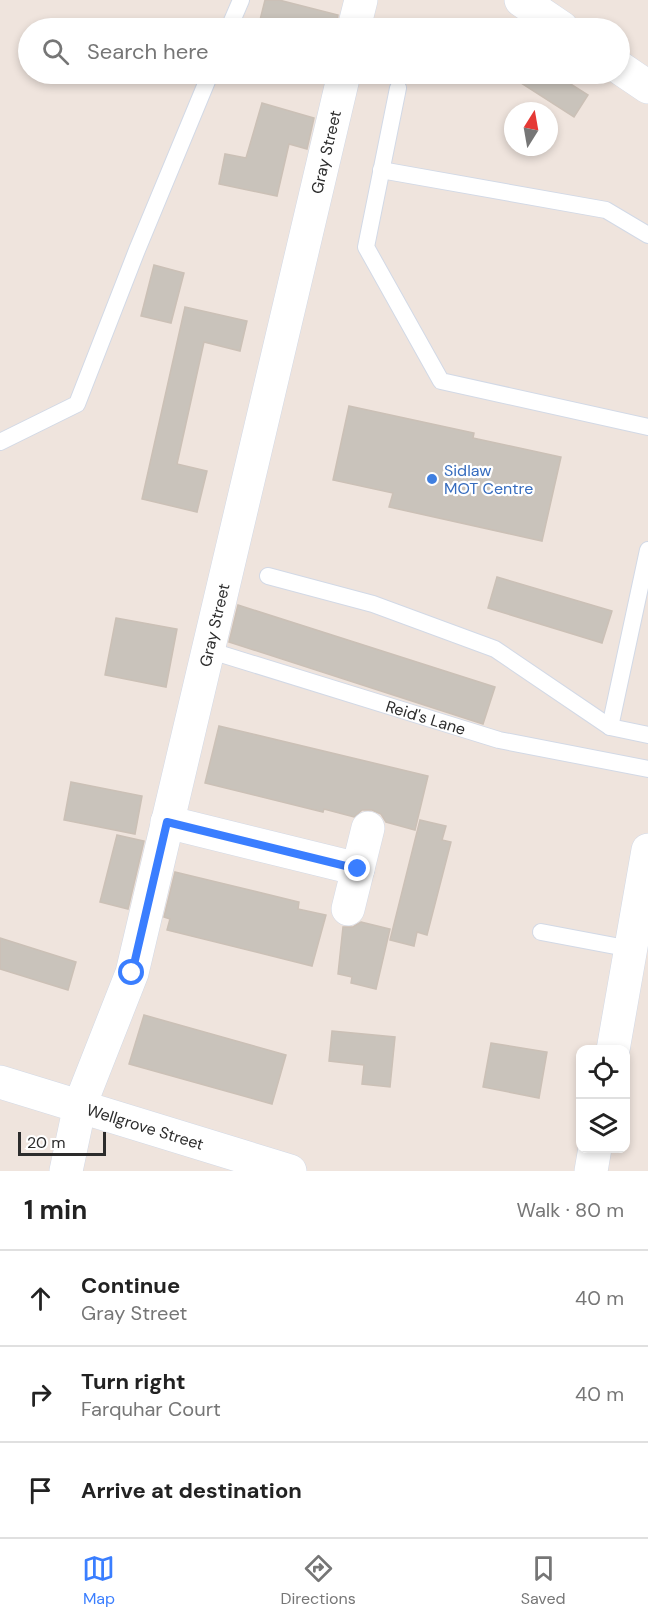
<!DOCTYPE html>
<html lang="en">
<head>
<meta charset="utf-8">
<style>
  :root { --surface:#fff; --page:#f2f2f2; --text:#222; --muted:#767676; --line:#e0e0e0; --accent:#3a7eff }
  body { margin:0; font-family:"DM Sans",sans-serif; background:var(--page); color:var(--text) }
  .controls { position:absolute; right:18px; bottom:18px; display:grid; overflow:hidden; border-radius:12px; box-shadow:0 3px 9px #0003 }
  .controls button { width:54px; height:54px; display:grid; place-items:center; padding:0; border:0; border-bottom:2px solid var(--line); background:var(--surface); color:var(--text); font:30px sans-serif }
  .compass { position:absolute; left:504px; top:102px; width:54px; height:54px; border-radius:50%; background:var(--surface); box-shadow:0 3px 9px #0003; rotate:11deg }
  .scale { position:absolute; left:18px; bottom:15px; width:88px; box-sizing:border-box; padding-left:6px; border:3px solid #2c2c2c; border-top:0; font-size:16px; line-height:21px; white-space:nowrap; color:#2c2c2c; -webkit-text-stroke:4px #fff; paint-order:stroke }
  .stop { position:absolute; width:18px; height:18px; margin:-14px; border:4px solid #3a7eff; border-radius:50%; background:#fff }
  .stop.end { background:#3a7eff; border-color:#fff; box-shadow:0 2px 6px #0008 }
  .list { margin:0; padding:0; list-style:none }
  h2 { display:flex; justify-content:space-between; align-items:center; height:78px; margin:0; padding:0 24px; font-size:26px }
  h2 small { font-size:20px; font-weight:400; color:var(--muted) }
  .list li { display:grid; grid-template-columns:39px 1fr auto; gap:18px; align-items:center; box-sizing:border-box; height:96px; padding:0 24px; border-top:2px solid var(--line) }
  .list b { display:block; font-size:22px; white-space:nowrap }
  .list p { margin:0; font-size:20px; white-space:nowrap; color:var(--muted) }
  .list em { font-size:20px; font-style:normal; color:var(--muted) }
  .icon { flex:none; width:33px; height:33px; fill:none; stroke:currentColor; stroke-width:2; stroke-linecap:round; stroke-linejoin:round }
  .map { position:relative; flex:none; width:648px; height:1171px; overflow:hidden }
  .search { position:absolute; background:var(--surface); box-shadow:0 3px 9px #0003; left:18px; right:18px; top:18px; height:66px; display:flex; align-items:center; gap:15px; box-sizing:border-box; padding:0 21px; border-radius:33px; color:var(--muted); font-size:22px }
  .sheet { height:366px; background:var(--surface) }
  nav { display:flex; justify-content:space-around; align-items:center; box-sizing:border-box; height:84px; border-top:2px solid var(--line); background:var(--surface); font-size:16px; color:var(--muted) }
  nav a { display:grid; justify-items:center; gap:3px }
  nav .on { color:var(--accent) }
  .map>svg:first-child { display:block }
  .building { fill:#c9c3bb; stroke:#cbc0b6; stroke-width:1.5 }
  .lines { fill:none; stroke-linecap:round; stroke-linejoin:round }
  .lane-casing { stroke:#d2d9e6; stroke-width:18 }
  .street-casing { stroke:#d2d9e6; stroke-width:34 }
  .secondary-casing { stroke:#d2d9e6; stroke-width:34 }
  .lane { stroke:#fff; stroke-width:16 }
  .street { stroke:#fff; stroke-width:33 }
  .secondary { stroke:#fff; stroke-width:33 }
  .route { stroke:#3a7eff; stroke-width:8 }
  .shop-dot { fill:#3f7fe0; stroke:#fff; stroke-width:2 }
  .labels { text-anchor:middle; stroke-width:4.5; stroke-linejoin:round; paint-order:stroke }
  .street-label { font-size:16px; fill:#2c2c2c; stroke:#fff }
  .shop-label { font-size:16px; fill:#366cbe; stroke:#fff; text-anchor:start }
</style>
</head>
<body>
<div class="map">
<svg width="648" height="1171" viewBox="0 0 648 1171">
  <rect width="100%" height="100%" fill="#efe4dd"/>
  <path class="building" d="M265 0H279L338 15 336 28H258Z
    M507 74H555L588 95 574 117Z
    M262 103 314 118 307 149 289 144 277 196 219 184 225 154 246 158Z
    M154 265 184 273 171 323 141 316Z
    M185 307 247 321 240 351 204 342 177 464 207 471 197 512 142 499Z
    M349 406 474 433 473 438 561 457 542 541 389 507 393 493 333 480Z
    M497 577 612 611 602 643 488 608Z
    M238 605 495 687 483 724 229 642Z
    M116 618 177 629 166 687 105 675Z
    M219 726 428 776 415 830 386 822 381 814 372 810H362L354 817 324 809 323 812 205 783Z
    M71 782 142 796 135 834 64 820Z
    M420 820 446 826 442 840 451 842 427 935 417 932 414 946 390 940Z
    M117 835 144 841 128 909 100 902Z
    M175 872 299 902 298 909 326 915 312 966 167 930 170 919 164 917Z
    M361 922 390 929 376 989 351 983 352 977 338 974 343 927H353Z
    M0 938 76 962 68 990 0 969Z
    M144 1015 286 1055 272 1104 129 1064Z
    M332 1031 395 1037 390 1087 362 1084 364 1065 329 1061Z
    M491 1043 547 1052 539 1098 483 1087Z"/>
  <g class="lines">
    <defs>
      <g id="lane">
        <path d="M229 28 241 0"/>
        <path d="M398 88 366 247 441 381 648 427"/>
        <path d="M381 170 606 210 648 235"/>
        <path d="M0 442 77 404 137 250 210 74"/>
        <path d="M268 576 373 604 495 649 610 727 648 735"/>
        <path id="s1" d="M208 650 499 740 648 769"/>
        <path d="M610 727 648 550"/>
        <path d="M541 932 631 949"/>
      </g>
      <g id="street">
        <path d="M354 28 361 0"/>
        <path d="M167 822 358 869"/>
        <path d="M348 909 368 828"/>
        <path d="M613 1050 648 850"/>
        <path id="s2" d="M0 1082 290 1171"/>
        <path id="s3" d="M66 1171 80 1105 132 973 344 74"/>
        <path d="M591 1171 595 1148"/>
      </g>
      <path id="secondary" d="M521 0 562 28
        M620 68 648 87"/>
    </defs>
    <use href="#lane" class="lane-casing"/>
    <use href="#street" class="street-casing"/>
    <use href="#secondary" class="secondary-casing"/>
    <use href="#lane" class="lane"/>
    <use href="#street" class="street"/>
    <use href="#secondary" class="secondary"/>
  </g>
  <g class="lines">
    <path class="route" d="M132 973 167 822 358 869"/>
  </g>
  <circle class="shop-dot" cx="432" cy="479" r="6"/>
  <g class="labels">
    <g class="street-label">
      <text dy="6" stroke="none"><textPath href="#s3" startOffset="1053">Gray Street</textPath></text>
      <text dy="6" stroke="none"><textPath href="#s3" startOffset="567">Gray Street</textPath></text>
      <text dy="6" stroke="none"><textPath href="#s1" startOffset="228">Reid's Lane</textPath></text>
      <text dy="6" stroke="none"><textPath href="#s2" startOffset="152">Wellgrove Street</textPath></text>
    </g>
    <g class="shop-label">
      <text x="444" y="476">Sidlaw<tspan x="444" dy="18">MOT Centre</tspan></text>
    </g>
  </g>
</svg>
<div class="controls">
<button><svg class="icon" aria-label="locate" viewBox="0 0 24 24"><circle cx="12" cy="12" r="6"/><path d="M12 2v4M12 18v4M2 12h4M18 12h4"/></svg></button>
<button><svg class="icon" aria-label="layers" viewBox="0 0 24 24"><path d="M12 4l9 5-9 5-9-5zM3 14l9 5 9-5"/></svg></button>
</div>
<svg class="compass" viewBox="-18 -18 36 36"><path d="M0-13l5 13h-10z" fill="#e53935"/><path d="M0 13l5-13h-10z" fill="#767676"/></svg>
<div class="scale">20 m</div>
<div class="stop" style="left:132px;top:973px"></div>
<div class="stop end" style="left:358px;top:869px"></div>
<div class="search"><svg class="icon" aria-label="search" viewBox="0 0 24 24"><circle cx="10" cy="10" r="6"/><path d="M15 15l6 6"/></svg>Search here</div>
</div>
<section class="sheet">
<h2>1 min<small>Walk · 80 m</small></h2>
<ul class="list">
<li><svg class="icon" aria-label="ahead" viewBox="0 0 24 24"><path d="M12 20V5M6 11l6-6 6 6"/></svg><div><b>Continue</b><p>Gray Street</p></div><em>40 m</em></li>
<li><svg class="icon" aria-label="right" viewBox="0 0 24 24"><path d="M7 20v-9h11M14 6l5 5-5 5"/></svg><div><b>Turn right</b><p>Farquhar Court</p></div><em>40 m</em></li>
<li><svg class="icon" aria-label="arrive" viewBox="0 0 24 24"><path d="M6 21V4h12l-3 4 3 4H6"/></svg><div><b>Arrive at destination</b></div></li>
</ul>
</section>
<nav>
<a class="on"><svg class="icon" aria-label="map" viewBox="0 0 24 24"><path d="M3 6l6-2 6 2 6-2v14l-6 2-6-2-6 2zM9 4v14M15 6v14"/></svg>Map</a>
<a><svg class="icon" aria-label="directions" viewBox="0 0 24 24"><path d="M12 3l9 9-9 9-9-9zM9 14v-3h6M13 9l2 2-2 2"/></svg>Directions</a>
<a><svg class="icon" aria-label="saved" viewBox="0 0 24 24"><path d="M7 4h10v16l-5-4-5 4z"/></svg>Saved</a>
</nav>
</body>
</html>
